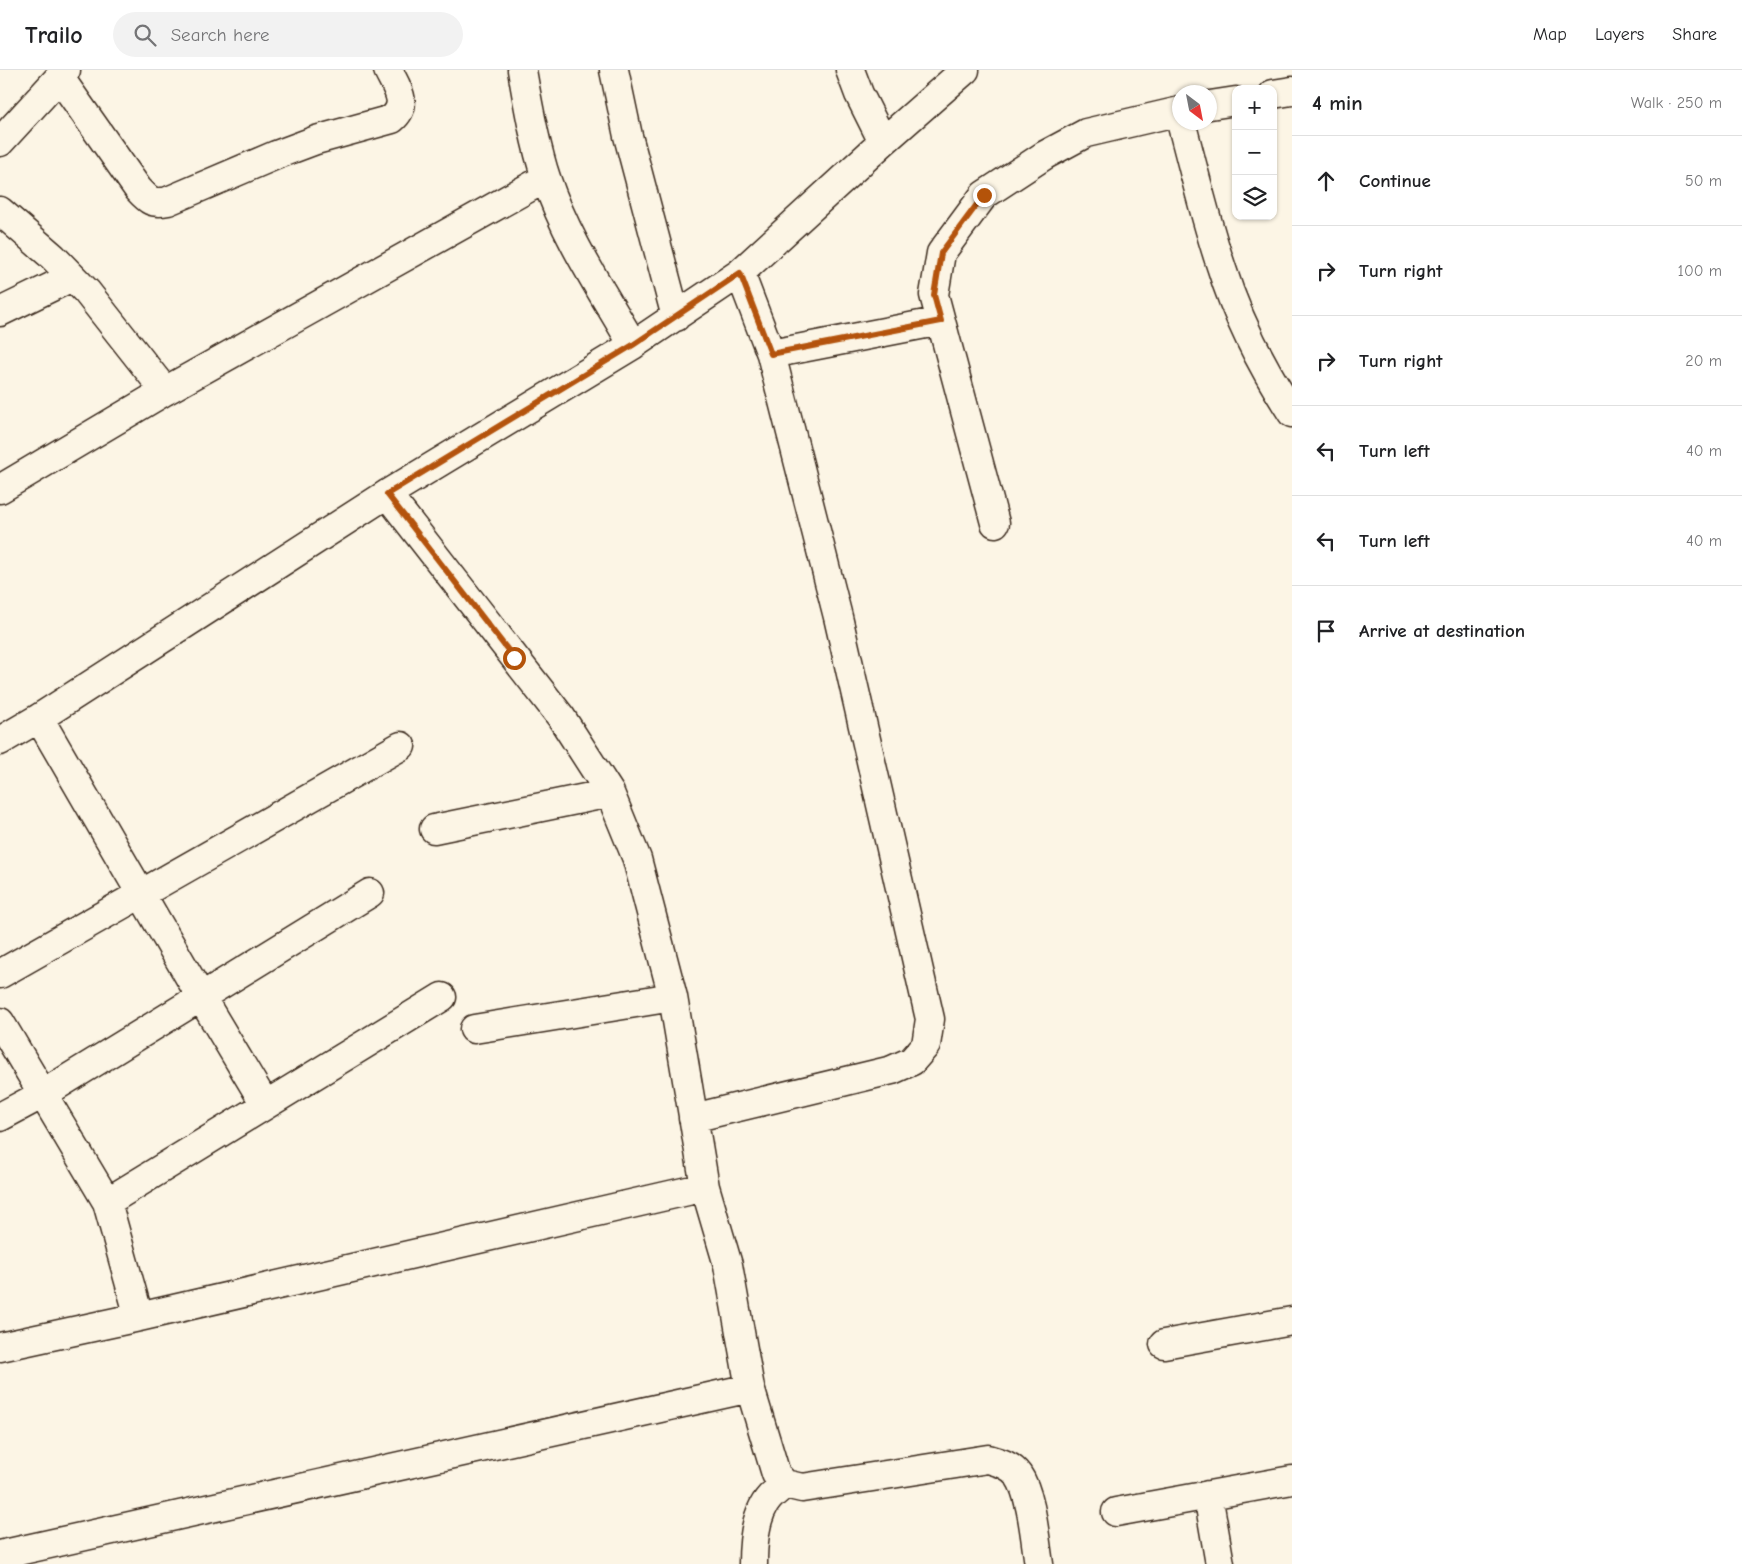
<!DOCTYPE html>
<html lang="en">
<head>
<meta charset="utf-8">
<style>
  :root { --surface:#fff; --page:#f2f2f2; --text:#202124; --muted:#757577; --line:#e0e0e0 }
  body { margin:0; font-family:"Comic Neue",sans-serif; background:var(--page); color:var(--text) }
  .controls { position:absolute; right:15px; top:15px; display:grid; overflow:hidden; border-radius:10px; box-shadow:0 1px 4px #0004 }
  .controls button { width:45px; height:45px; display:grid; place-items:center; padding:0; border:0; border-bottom:1px solid var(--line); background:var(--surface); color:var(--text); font:25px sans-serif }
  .compass { position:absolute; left:1172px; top:15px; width:45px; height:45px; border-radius:50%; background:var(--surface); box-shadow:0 1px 4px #0004; rotate:148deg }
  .stop { position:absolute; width:15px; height:15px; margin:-11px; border:4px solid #b45309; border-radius:50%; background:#fff }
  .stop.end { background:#b45309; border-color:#fff; box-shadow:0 1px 5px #0008 }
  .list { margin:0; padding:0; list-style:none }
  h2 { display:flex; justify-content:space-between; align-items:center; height:65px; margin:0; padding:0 20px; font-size:21px }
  h2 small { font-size:16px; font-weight:400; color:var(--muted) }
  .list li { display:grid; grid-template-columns:32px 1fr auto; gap:15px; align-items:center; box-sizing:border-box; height:90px; padding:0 20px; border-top:1px solid var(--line) }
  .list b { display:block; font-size:19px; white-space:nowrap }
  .list em { font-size:16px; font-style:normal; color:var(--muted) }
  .icon { flex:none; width:28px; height:28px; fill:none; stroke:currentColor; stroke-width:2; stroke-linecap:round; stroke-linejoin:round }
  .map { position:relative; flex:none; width:1292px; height:1494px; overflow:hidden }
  header { display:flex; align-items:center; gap:30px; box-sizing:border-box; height:70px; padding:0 25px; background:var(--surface); border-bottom:1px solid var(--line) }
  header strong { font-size:24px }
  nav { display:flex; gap:28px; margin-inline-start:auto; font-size:18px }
  .search { width:350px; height:45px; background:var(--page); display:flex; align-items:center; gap:12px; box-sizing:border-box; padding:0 18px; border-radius:28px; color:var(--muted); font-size:19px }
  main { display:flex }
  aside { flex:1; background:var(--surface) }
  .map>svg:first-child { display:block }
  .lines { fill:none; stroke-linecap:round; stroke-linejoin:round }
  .minor-casing { stroke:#3b2a1e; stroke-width:31 }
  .minor { stroke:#fcf5e5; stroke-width:28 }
  .route { stroke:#b45309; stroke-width:6 }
</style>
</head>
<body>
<header>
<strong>Trailo</strong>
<div class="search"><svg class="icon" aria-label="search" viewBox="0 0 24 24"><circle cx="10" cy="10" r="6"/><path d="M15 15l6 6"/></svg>Search here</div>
<nav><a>Map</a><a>Layers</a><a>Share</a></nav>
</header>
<main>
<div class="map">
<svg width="1292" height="1494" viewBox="0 0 1292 1494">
  <rect width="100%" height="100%" fill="#fcf5e5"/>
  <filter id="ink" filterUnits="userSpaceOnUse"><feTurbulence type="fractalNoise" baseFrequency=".02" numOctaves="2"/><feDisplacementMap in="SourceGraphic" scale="10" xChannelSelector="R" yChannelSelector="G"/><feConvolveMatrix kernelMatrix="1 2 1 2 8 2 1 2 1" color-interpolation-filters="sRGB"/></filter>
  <g filter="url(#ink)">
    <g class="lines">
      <defs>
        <path id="minor" d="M522 0C528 35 535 75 546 108 566 168 602 221 633 275
          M614 0 628 66 676 247
          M850 0 859 24 883 72
          M60 8 138 119C149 131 152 134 168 131L276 85 316 70 392 49C410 34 396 17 388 0
          M1273 24 1292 21
          M1210 35 1236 31
          M1181 52C1194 100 1205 149 1221 196 1237 248 1262 297 1292 343
          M0 72 66 0
          M0 141 53 187 87 222 165 321
          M0 242 72 207
          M771 284 941 251
          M0 419 165 321 546 108
          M387 424 561 647 610 723 637 789 673 927 705 1117 728 1195 750 1318 776 1404 785 1414 802 1418 988 1389C999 1392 1011 1395 1018 1405 1032 1425 1035 1470 1039 1494
          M995 453 934 225 941 183 984 125 1045 85 1086 63 1180 41
          M39 648 201 927 265 1034
          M0 671 39 648 387 424 633 275 740 203 883 72 965 0
          M434 759 610 723
          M0 904 401 676
          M0 952 107 1132 139 1247
          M474 959 673 927
          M0 1047 43 1024 370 823
          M693 1048 892 1000 912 991 926 975 930 949 838 547 771 284 740 203
          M107 1132 442 927
          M1164 1274 1292 1251
          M0 1277 139 1247 705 1117
          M1208 1425 1220 1494
          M1116 1442 1292 1410
          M0 1485 750 1318
          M753 1494C753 1474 755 1443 770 1427 775 1422 780 1418 785 1414"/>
      </defs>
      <use href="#minor" class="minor-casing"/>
      <use href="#minor" class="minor"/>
    </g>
  </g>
  <g class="lines" filter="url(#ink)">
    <path class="route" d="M514 588 387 424 633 275 740 203 771 284 941 251 934 225 941 183 984 125"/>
  </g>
</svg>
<div class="controls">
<button>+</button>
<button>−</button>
<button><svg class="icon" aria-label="layers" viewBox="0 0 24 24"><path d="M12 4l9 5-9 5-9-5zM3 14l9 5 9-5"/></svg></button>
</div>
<svg class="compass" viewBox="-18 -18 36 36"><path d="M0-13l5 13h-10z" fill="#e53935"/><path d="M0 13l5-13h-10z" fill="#757577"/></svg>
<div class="stop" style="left:514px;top:588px"></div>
<div class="stop end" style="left:984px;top:125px"></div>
</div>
<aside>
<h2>4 min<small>Walk · 250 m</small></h2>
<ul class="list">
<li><svg class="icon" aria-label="ahead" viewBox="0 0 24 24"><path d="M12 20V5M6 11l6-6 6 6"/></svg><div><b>Continue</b></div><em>50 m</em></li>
<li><svg class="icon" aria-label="right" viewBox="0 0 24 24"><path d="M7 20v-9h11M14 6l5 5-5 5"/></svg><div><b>Turn right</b></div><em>100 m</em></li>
<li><svg class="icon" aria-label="right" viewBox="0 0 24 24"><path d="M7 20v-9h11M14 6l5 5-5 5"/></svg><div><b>Turn right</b></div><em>20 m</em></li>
<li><svg class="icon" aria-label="left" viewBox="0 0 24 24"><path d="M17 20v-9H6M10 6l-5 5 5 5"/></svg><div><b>Turn left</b></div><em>40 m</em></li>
<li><svg class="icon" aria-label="left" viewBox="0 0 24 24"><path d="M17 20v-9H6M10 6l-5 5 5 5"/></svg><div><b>Turn left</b></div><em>40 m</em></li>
<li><svg class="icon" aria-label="arrive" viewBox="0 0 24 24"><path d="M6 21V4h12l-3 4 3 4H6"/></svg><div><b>Arrive at destination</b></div></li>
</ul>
</aside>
</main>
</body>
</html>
